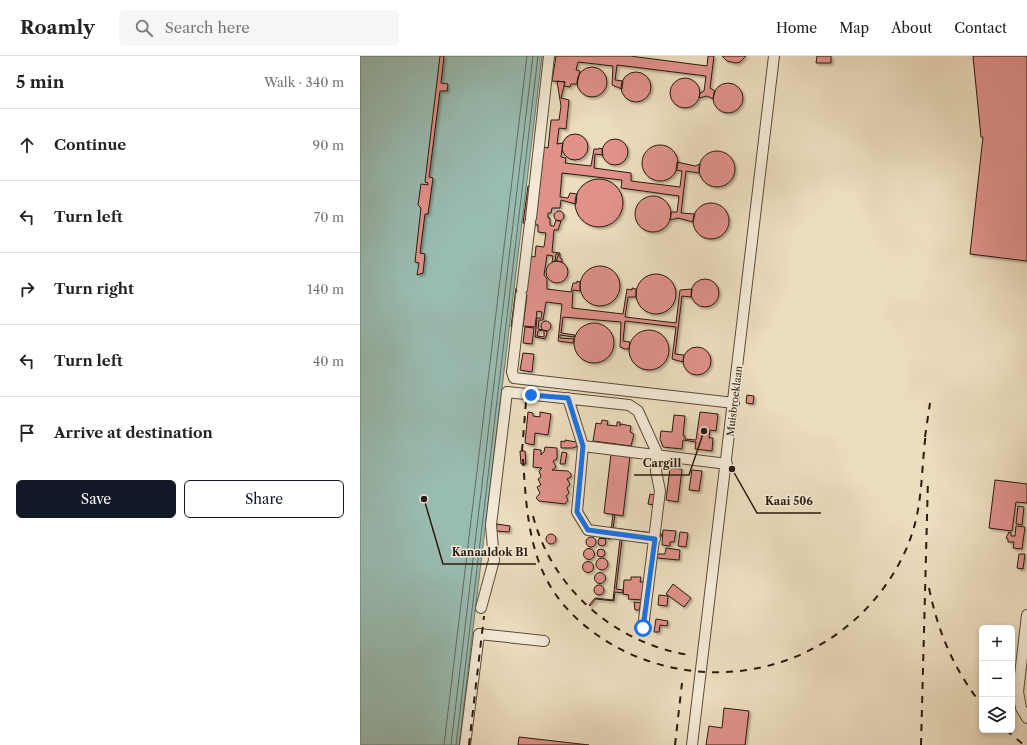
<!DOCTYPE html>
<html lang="en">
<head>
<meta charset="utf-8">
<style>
  :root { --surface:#fff; --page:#f6f6f6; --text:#222; --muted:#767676; --line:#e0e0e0; --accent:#111827 }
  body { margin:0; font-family:"Libre Caslon Text",serif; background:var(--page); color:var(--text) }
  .controls { position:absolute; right:12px; bottom:12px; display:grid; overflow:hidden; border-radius:6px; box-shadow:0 2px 6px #0003 }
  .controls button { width:36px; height:36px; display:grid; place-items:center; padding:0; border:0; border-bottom:1px solid var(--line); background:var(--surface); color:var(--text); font:20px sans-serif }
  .stop { position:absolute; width:12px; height:12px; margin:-9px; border:3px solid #1a73e8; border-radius:50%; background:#fff }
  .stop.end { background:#1a73e8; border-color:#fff; box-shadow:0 1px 4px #0008 }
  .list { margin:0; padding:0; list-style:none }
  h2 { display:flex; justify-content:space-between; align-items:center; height:52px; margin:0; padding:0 16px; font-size:17px }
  h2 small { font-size:13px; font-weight:400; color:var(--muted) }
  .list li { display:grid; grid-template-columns:26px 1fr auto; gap:12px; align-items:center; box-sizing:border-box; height:72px; padding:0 16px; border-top:1px solid var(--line) }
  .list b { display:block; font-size:15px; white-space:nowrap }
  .list em { font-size:13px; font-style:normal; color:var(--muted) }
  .actions { display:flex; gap:8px; padding:12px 16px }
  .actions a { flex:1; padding:9px 0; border:1px solid var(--accent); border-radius:6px; text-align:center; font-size:14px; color:var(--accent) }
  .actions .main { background:var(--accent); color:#fff }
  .icon { flex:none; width:22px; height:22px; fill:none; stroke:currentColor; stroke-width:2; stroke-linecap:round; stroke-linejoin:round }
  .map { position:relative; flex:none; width:667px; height:689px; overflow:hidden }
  header { display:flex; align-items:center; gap:24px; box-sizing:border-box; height:56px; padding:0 20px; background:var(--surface); border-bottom:1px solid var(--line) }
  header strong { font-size:19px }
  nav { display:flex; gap:22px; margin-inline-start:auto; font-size:14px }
  .search { width:280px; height:36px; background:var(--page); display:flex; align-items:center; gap:10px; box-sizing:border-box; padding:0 14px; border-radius:6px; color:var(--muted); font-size:15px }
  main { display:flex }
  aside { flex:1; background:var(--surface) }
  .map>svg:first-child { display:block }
  .water { fill:#99bcb1; stroke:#6d7b70 }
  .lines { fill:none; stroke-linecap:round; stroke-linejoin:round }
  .shore { stroke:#626b60; stroke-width:1 }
  .building { fill:#df918a; stroke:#2b1a0e; filter:url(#shadow) }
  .minor-casing { stroke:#5b4b3a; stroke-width:12 }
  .minor { stroke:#f3e9d5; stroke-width:10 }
  .rail { stroke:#2b1a0e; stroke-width:2; stroke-dasharray:7 7; stroke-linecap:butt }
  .route { stroke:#1a73e8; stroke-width:5 }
  .labels { text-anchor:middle; stroke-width:3; stroke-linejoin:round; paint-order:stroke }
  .street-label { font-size:10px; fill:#2b1a0e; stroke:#f3e9d5 }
  .leader { fill:none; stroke:#2b1a0e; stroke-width:1.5 }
  .callout-dot { fill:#2b1a0e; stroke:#f3e9d5; stroke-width:1.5 }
  .callout-label { font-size:11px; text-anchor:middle; font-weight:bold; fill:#2b1a0e; stroke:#f3e9d5; stroke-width:3; stroke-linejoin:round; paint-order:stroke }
</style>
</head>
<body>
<header>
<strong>Roamly</strong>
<div class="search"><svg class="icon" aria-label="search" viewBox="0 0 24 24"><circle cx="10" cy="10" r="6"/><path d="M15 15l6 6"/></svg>Search here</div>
<nav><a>Home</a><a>Map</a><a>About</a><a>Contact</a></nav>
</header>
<main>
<aside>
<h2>5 min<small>Walk · 340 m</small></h2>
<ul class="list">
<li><svg class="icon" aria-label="ahead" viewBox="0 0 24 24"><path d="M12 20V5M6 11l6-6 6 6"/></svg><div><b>Continue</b></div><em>90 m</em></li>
<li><svg class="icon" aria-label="left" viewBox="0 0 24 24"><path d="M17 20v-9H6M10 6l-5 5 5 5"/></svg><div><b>Turn left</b></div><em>70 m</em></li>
<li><svg class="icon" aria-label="right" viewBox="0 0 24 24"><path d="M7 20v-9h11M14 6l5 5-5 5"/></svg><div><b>Turn right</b></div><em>140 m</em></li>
<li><svg class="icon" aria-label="left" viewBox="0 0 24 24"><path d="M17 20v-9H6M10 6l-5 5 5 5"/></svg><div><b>Turn left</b></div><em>40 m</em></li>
<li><svg class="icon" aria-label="arrive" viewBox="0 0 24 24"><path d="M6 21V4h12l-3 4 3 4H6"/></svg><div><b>Arrive at destination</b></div></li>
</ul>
<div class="actions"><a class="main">Save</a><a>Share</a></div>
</aside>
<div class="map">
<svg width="667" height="689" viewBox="0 0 667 689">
  <defs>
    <filter id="shadow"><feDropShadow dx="2" dy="2" stdDeviation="1" flood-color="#0004"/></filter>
  </defs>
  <rect width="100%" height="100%" fill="#ecddbe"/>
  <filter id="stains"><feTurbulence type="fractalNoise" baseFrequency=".005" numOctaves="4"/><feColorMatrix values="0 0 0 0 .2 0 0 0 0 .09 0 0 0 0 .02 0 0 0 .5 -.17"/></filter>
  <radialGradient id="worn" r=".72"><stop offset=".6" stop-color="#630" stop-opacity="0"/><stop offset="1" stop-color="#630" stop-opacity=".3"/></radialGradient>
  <path class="water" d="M0 0H182L99 689H0Z"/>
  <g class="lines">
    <path class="shore" d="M84 689 167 0
      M91 689 173 0
      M96 689 178 0"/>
  </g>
  <path class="building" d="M80 0H84L81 27 88 28 87 35H80L69 121 73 122 68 158H65L60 197 65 198 63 217 57 219 59 207 55 206 61 152 58 149 61 128 68 129V127L65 126Z
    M196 0H270L347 10 348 0H354L350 32 355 35 353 43 347 40 339 42 340 37 344 35 346 20 257 9 255 24 263 25 262 33 252 29 253 10 218 6 216 14 220 15 217 28H211L210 31 204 30 205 26 192 25Z
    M362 0H386L380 6 376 7 367 5Z
    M457 0H471V7H456Z
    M613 0H667V205L610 198 623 81H621Z
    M217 26a15 15 0 1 1 30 0a15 15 0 1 1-30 0Z
    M261 31a15 15 0 1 1 30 0a15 15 0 1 1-30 0Z
    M310 37a15 15 0 1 1 30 0a15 15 0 1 1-30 0Z
    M197 25 205 26 201 42 209 44 206 73 199 72 197 88 203 87 201 101 206 102 205 107 231 110 234 93H239V92L242 93 243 99 235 98 234 112 271 117V125L320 131 322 115 316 114 317 106 335 110 340 108 339 117 326 115 321 157 335 158 333 166 318 162 310 164 311 156H317L319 140 261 132 262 124 202 117 200 141 208 142 210 137 217 138 216 148 201 144 200 152H192L191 157H188V162H190V169L192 170H194L196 164 201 165 198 174H194L192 196 200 197V202L202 203V206L196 205 199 198H196L195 205 192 206 193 200 187 199 184 219 187 223V233L211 236 213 227H217V225L220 226V235L213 234 212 252 263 258 267 233 272 234V232L276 233V241H268L265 261 316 267 320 234 332 233 331 241 322 240 315 298 324 299 323 306 312 303 316 271 265 265 263 285 270 286 269 293H265L260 291 261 266 203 261 201 277 215 279 214 281 200 279V282L214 283 213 287 198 285 202 248 186 246 183 264H179L178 273 183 274 178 275 177 280 184 281V274L187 275V278L185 283 175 281 177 262H181L182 256 177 255 175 271 163 270 167 239 159 238 155 272 151 271 156 232 167 234 171 200 175 201 176 190 184 191 186 177 178 176V169L163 167 168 130H171L176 163 184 91 188 92 191 64H199L201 50Z
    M353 42a15 15 0 1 1 30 0a15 15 0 1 1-30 0Z
    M202 91a13 13 0 1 1 26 0a13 13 0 1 1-26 0Z
    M242 96a13 13 0 1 1 26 0a13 13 0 1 1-26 0Z
    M282 107a18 18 0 1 1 36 0a18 18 0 1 1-36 0Z
    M339 113a18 18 0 1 1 36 0a18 18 0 1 1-36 0Z
    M215 147a24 24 0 1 1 48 0a24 24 0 1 1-48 0Z
    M275 158a18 18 0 1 1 36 0a18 18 0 1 1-36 0Z
    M333 165a18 18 0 1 1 36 0a18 18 0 1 1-36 0Z
    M194 160a5 5 0 1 1 10 0a5 5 0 1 1-10 0Z
    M186 216a11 11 0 1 1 22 0a11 11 0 1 1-22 0Z
    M220 230a20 20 0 1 1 40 0a20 20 0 1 1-40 0Z
    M276 238a20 20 0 1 1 40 0a20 20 0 1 1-40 0Z
    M331 237a14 14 0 1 1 28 0a14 14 0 1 1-28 0Z
    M181 270a5 5 0 1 1 10 0a5 5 0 1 1-10 0Z
    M214 287a20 20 0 1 1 40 0a20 20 0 1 1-40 0Z
    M165 271 174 272 172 288 163 287Z
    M269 294a20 20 0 1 1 40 0a20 20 0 1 1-40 0Z
    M323 305a14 14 0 1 1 28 0a14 14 0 1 1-28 0Z
    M163 297 174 298 172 316 160 314Z
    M387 339 394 340 393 348 386 347Z
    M168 356 173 357V360L180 361V356L191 358 188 379 175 377 174 389 165 387Z
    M340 356 358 358 356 375 350 374 349 382H353L352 395 335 393 336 386 323 384 322 393 303 391 300 383 301 375 312 376 314 359 325 360 323 380H325V383L336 384Z
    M242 364 248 365 247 369 257 370V366H260V370L261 368 271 370 270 376 274 378 271 390 233 385 236 367 241 368Z
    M205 384 216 386 218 390 213 392H201V385L205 386Z
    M185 391 197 392V403L193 405 196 411 192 414 208 415 211 418V421L207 423 210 428 207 432 209 437 206 440 208 444 205 448 179 445 176 442 180 437 177 431 181 429 178 423 181 421 179 415 182 412 173 411 174 393 181 394V399L184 396Z
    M160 395H165L166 408H161Z
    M202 396 207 397 205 408H200Z
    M251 398 270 400 263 460 244 457Z
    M310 412 322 413 318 446 306 444Z
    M332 414 342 415 339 435 329 434Z
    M635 424 667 428V447L656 446 652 475 629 472Z
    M290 438 295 439 294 449 288 448Z
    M658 450 664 451 662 469 656 468Z
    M253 458 255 459 253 472 302 478V480L263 476 256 533 263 534V537L255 536 254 545 236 543 230 550 229 549 235 542 253 544 261 475 252 474 251 483 239 482 250 483Z
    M137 468 150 470 149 476 136 475Z
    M656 470 665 471 662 493 653 492 654 486H648V483L646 482 649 476 651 477V480H655Z
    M303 474 316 475 314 486H310V490L302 489Z
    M320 476 328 477 326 491 318 490Z
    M186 483a5 5 0 1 1 10 0a5 5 0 1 1-10 0Z
    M226 486a5 5 0 1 1 10 0a5 5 0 1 1-10 0Z
    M238 486a4 4 0 1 1 8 0a4 4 0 1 1-8 0Z
    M306 492 320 494 319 504 297 502 298 498H305Z
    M223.5 498a5.5 5.5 0 1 1 11 0a5.5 5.5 0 1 1-11 0Z
    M237 497a4 4 0 1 1 8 0a4 4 0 1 1-8 0Z
    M659 498H665L663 513 657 512Z
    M236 508a6 6 0 1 1 12 0a6 6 0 1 1-12 0Z
    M222.5 511a5.5 5.5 0 1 1 11 0a5.5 5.5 0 1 1-11 0Z
    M234.5 522a5.5 5.5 0 1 1 11 0a5.5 5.5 0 1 1-11 0Z
    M271 521H281L280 526H284L282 544 268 543 269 539 263 538 264 524H271Z
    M313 528 331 542 324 551 306 538Z
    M234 534a5 5 0 1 1 10 0a5 5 0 1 1-10 0Z
    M299 539 308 540 307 550 298 549Z
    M274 546 281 547 279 554H275Z
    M296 563 308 565 307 570 300 569 299 576H294Z
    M364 652 389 655 385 689H346L349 670 362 672Z
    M159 681 229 689H158Z"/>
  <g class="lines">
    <defs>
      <path id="minor" d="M171 162 189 0
        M162 233 170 167
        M161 239 152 316 154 322 374 347
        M208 342 223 390 217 456 228 474 295 483
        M223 390 367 408
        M121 552 134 504 131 469 147 336 269 349 278 355 298 399 296 415 300 435 283 572
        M667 559 658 636 661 652 667 662
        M105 689 119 578 184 585
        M332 689 414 0"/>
    </defs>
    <use href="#minor" class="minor-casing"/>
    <use href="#minor" class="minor"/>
    <path class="rail" d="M565 381 570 347
      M162 395 167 333
      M163 403C166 447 168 495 192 533 209 560 236 581 264 595 368 645 492 604 543 500 564 457 560 422 566 376
      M173 460C192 533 255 587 329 599
      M569 532C578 576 594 614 622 649
      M646 674 664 689
      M109 689 124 560
      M315 689 322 627
      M561 689 568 423"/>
  </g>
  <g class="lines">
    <path class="route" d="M171 339 208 342 223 390 217 456 228 474 295 483 283 572"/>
  </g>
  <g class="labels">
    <g class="street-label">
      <text transform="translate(374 345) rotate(-83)" y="4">Muisbroeklaan</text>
    </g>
  </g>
  <path class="leader" d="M344 375L329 419H274M372 413L397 457H461M64 443L83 508H176"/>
  <g class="callout-dot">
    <circle cx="344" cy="375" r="4"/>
    <circle cx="372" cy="413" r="4"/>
    <circle cx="64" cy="443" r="4"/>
  </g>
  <g class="callout-label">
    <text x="302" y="411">Cargill</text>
    <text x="429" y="449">Kaai 506</text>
    <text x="130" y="500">Kanaaldok B1</text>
  </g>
  <rect width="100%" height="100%" filter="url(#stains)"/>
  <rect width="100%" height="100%" fill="url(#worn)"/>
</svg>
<div class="controls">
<button>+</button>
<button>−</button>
<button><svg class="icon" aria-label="layers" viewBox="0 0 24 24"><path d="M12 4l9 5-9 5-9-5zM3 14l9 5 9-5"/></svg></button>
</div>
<div class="stop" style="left:283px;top:572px"></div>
<div class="stop end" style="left:171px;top:339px"></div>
</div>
</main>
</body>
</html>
